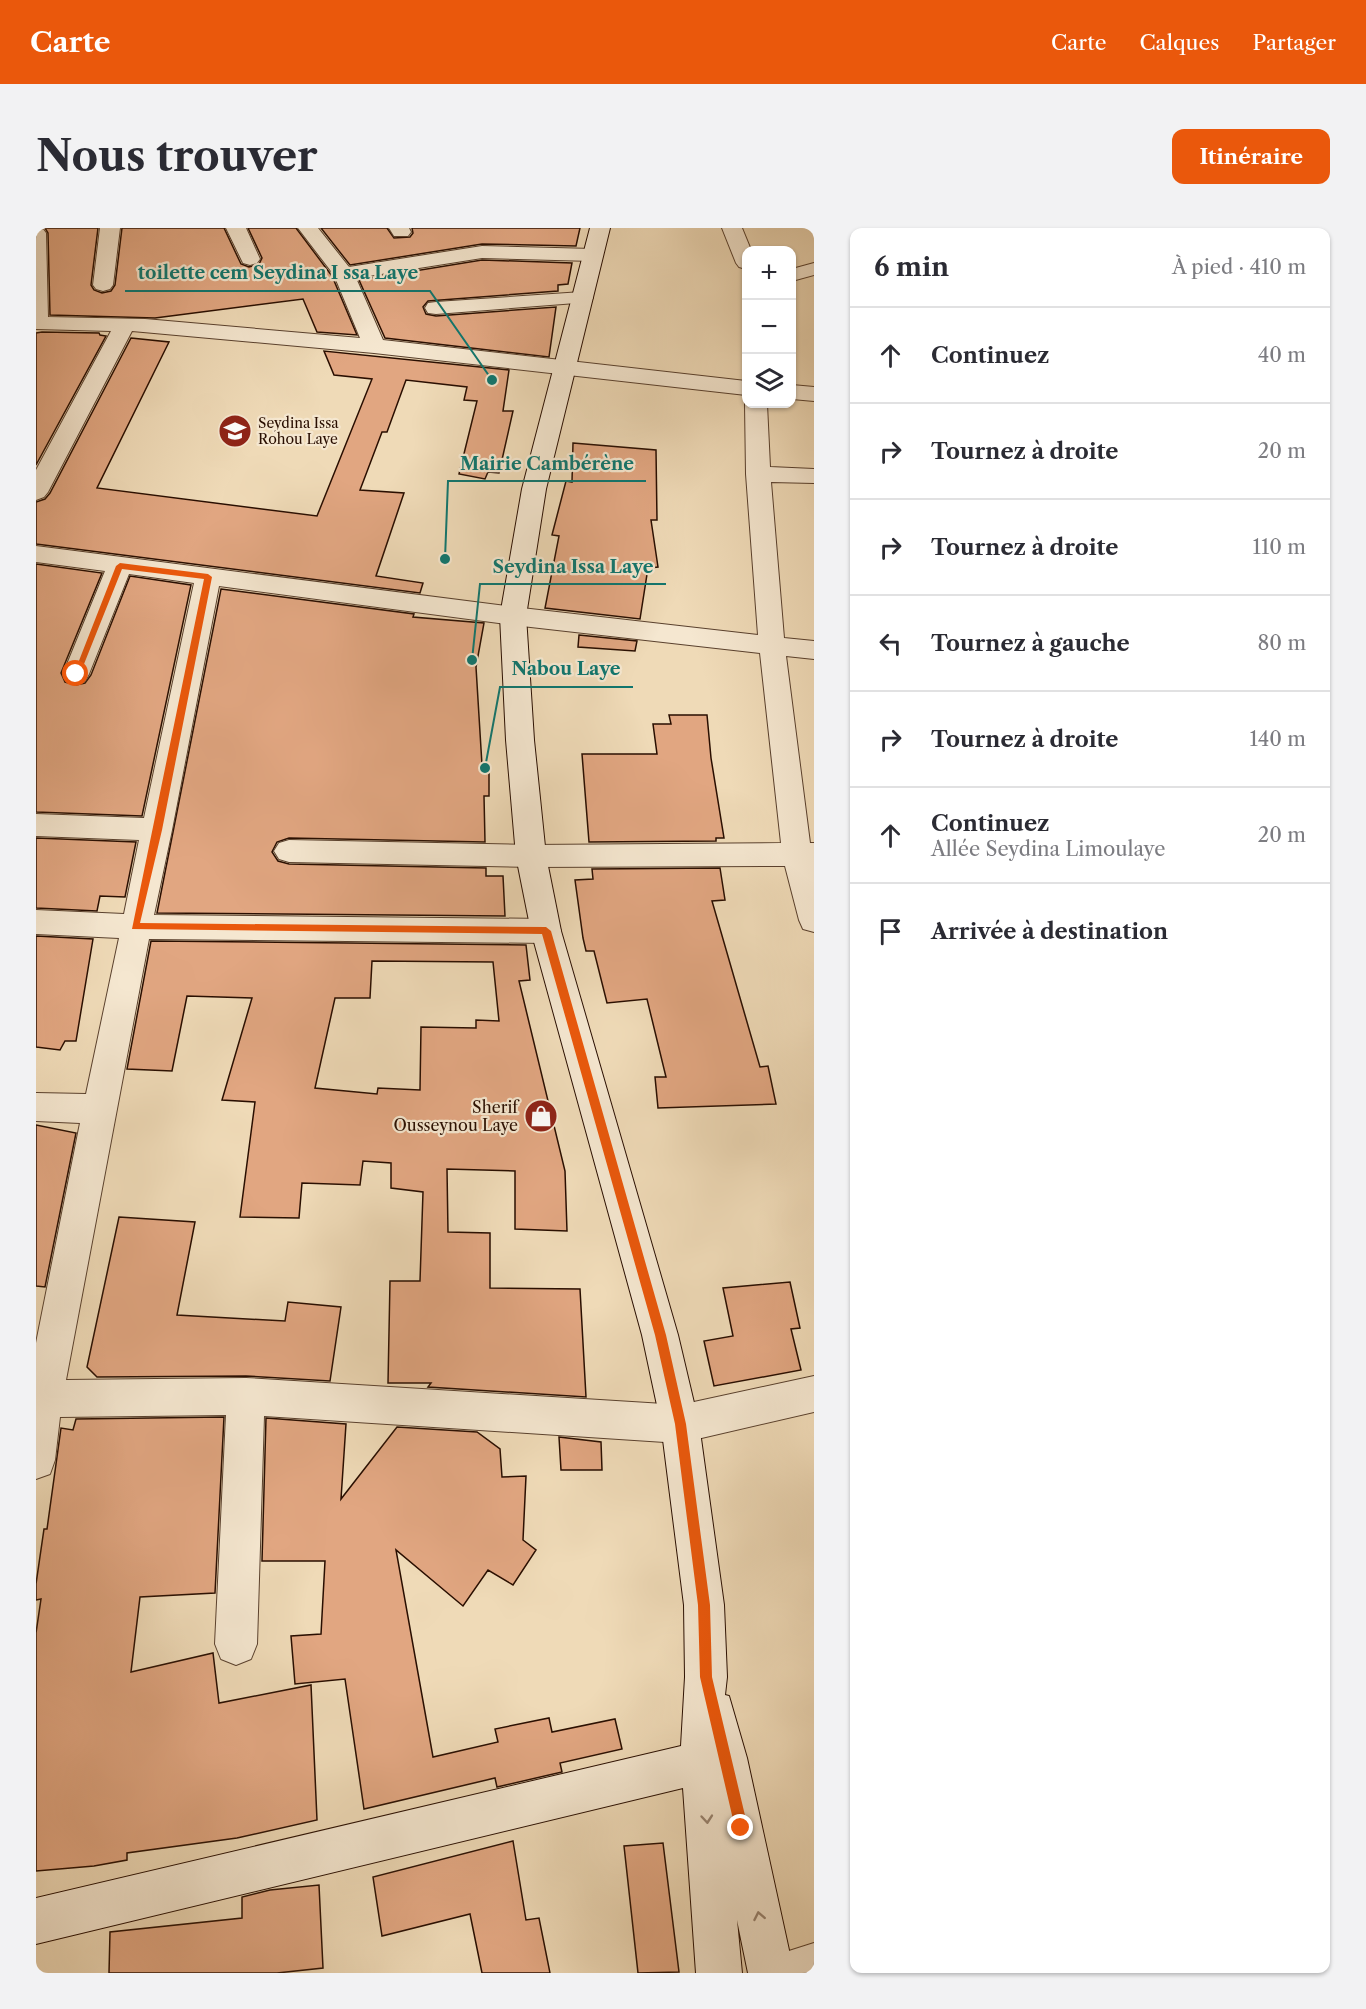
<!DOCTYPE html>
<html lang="fr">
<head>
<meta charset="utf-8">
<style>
  :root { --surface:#fff; --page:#f2f2f3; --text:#2b2b33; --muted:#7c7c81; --line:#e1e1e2; --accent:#ea580c }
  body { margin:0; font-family:"Libre Caslon Text",serif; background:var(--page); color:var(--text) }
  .controls { position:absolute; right:18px; top:18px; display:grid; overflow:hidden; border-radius:12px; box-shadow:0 2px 4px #0004 }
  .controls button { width:54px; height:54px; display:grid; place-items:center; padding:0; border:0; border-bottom:2px solid var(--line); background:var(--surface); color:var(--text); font:30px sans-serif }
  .stop { position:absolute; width:18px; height:18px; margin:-14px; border:4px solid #ea580c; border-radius:50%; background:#fff }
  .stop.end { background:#ea580c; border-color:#fff; box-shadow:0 2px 6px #0008 }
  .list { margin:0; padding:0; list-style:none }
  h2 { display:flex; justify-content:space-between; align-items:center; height:78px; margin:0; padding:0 24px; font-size:26px }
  h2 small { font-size:20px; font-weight:400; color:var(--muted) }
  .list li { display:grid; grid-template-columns:39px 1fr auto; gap:18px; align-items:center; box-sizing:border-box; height:96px; padding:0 24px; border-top:2px solid var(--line) }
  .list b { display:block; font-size:22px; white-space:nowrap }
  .list p { margin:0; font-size:20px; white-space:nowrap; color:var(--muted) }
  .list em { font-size:20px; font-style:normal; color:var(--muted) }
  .icon { flex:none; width:33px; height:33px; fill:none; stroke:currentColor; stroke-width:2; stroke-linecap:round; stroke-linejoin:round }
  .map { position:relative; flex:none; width:778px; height:1745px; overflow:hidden; border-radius:12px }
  header { display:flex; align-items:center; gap:36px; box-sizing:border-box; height:84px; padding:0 30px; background:var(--accent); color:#fff }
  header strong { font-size:28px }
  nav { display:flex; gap:33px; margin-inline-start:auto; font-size:21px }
  .intro { display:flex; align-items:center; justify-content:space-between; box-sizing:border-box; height:144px; padding:0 36px }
  h1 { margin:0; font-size:42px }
  .button { padding:15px 27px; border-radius:12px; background:var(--accent); color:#fff; font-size:21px; font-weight:700 }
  main { display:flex; gap:36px; padding:0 36px }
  aside { flex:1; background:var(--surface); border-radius:12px; box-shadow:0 2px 4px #0004 }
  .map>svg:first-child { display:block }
  .building { fill:#e1a681; stroke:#290e00; stroke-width:1.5; fill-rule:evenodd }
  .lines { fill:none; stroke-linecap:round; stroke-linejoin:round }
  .street-casing { stroke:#5a412e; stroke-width:2 }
  .secondary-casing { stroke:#290e00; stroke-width:2 }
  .street { fill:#f5e7d0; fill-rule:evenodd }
  .secondary { fill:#f5e7d0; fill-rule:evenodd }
  .oneway { stroke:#998572 }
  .route { fill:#ea580c }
  .labels { text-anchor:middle; stroke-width:4.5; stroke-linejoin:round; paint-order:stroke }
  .far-poi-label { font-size:14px; fill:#290e00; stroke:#f5e7d0; text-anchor:start }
  .poi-label { font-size:16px; fill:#290e00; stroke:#f5e7d0; text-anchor:end }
  .leader { fill:none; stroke:#0f766e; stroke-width:2 }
  .callout-dot { fill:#0f766e; stroke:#f5e7d0; stroke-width:2 }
  .callout-label { font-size:18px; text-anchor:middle; font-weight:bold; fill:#0f766e; stroke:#f5e7d0; stroke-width:4.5; stroke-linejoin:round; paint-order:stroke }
</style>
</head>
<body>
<header>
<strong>Carte</strong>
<nav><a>Carte</a><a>Calques</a><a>Partager</a></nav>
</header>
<div class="intro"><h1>Nous trouver</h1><a class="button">Itinéraire</a></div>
<main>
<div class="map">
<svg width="778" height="1745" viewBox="0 0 778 1745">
  <rect width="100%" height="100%" fill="#efdab7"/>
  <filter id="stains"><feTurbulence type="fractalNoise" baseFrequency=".00333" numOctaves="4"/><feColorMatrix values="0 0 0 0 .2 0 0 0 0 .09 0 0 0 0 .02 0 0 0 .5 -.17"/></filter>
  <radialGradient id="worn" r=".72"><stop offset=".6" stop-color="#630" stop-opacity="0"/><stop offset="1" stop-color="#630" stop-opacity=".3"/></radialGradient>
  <path class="building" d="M9 0H62L55 57 58 62 66 65 75 63 79 57 86 0H188L205 36 213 39 223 36 226 30 212 0H260L296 48 321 107 281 104 267 71 119 90 14 87 12 5Z
    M285 0H351L358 10 374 9 377 5 376 0H544L540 18 446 16 314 37Z
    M446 32 536 35 532 56 522 57V63L392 73 387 79 390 86 400 88 520 79 513 129 349 110 323 52Z
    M6 104 63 105 64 107 70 108 0 237V105Z
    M95 110 133 114 61 260 281 288 336 151 298 147 288 123 473 142 467 183H477L463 245 452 244 449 251 423 246 441 173 428 172 431 159 370 152 351 204H346L324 262 368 265 340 348 387 355 384 365 0 316V274L9 271 14 265Z
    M537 215 620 222 621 292H615L622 339 612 340 604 391 509 380 523 308 516 307 530 253 536 254Z
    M0 336 66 345 25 445 29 454 40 457 49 455 55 447 94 348 155 357 106 588 0 584Z
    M185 361 378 386 377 389 448 395 440 439 446 537H453V568H448L449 614 253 610 241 614 236 624 242 633 253 636 450 640V648H467L469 688 121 685Z
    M543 407 601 413 599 423 542 419Z
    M633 487H671L675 530 688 610H680V613L553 614 546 526H621L617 496H635Z
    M0 610 100 614 89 669 64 668 61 683 0 680Z
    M684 640 689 672 676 673 724 839 732 838 740 876 622 880 619 849H630L611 771 571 775 558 723H550L547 710 539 652 557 651 556 641Z
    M0 708 57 711 40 813H29L24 822 0 819Z
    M115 713 490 717 494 752 483 753 529 943 531 1003 479 1001V943L411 941 412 1004 454 1005V1060L544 1061 550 1169 392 1159 395 1155H352L354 1053H384L387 964 355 960V935L327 933 324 957 266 955 263 990 204 989 219 874 186 872 216 770 151 768 136 843 91 841ZM336 733 457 734 463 793 440 792V800L385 799 384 862 342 860 341 866 279 860 299 770H334Z
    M0 897 40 905 9 1059 0 1058Z
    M83 989 159 994 141 1087 249 1093 252 1074 305 1079 294 1153 210 1148 61 1149 51 1139Z
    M754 1054 764 1100 755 1101 765 1142 678 1158 668 1113 697 1108 687 1060Z
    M188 1189 179 1365 104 1369 95 1444 177 1425 183 1475 275 1457 281 1592 201 1610 91 1625V1632L58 1638 0 1643V1405L5 1371 0 1372V1356L8 1301H11L25 1200 37 1202 40 1191Z
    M230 1190 310 1196 305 1271 361 1199 441 1204 464 1221 466 1249 490 1248 487 1312 500 1322 477 1357 452 1342 427 1378 360 1322 397 1529 462 1514 459 1501 513 1490 516 1504 579 1491 586 1521 524 1535 526 1544 461 1559 459 1550 328 1581 309 1451 259 1456 255 1408 285 1406 289 1333H226Z
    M523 1209 565 1214 566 1242H525Z
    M477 1613 490 1692 503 1690 514 1745H446L434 1686 346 1708 337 1649Z
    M627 1615 643 1744 602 1745 588 1618Z
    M283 1657 287 1740 241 1745H73L74 1704 206 1690V1669L234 1662Z"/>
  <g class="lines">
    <defs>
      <path id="street" d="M0 0 7 1 10 5 12 89 109 91 324 110 298 47 262 0H282L313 39 446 18 557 21 564 23 567 27 564 31 557 33 446 30 320 50 347 112 710 153V167L338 125 96 103 12 264 8 269 0 272V242L75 103 0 101Z
        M64 0H84L77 57 74 61 67 63 60 61 57 57Z
        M190 0H210L224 31 221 35 214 37 207 35Z
        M353 0H373L375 4 372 8H358Z
        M686 0H706L715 22H710V41L703 39 700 35Z
        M778 35V47L756 53V41Z
        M546 64 553 66 557 70 553 74 400 86 392 85 389 80 392 75 400 74Z
        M756 157 778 159V173L756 171Z
        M710 173V176H731L734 239 778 241V255L735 254 748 410 778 413V431L750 428 774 615H778V704L767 701 763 692 749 638 495 639 253 634 243 631 238 623 243 615 253 612 495 617 745 615 724 425 477 397 183 358 136 602 118 687 510 691 521 694 525 703 521 712 510 715 113 711 30 1152 210 1150 644 1177 778 1148V1184L644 1215 228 1188 221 1416 215 1431 200 1437 185 1431 179 1416 190 1187 24 1189 19 1232 14 1246 0 1251V1115L44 895 0 893V865L50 866 83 710 0 706V682L88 686 103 612 0 608V586L108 590 158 355 93 346 53 446 49 453 40 455 31 453 27 446 69 343 0 334V318L477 379 722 407 710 246 709 176Z
        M778 1715V1745H727L734 1729Z"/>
      <path id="secondary" d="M554 0H574L510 261 490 388 498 512 510 628 525 703 642 1107 663 1196 688 1377 691 1449 689 1467 693 1468 711 1530 758 1745H712L701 1692 706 1745H660L647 1560 0 1716V1670L645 1518 649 1449 648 1377 625 1196 606 1107 495 703 480 628 470 512 464 388 486 261Z"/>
    </defs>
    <use href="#street" class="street-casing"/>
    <use href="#secondary" class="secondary-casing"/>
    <use href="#street" class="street"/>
    <use href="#secondary" class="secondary"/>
  </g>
  <defs><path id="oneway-chevron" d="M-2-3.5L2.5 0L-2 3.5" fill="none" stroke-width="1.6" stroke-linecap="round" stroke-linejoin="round" transform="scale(1.5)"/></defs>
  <g class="oneway">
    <use href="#oneway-chevron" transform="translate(671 1591) rotate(85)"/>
    <use href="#oneway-chevron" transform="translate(723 1688) rotate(-101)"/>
  </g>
  <path class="route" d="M84 335 172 346 176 349 126 602 104 695 510 699 515 703 630 1107 650 1196 674 1377 676 1449 712 1600 710 1605 705 1607 701 1605 699 1600 664 1449 662 1377 639 1196 619 1107 506 706 96 701 168 351 86 341 44 446 37 448 80 338Z"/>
  <defs>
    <symbol id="school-disc" viewBox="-11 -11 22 22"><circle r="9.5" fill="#8f2418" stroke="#f5e7d0"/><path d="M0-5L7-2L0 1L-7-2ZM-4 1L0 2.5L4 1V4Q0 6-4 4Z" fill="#fff"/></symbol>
    <symbol id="shop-disc" viewBox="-11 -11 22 22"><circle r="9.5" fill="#8f2418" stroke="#f5e7d0"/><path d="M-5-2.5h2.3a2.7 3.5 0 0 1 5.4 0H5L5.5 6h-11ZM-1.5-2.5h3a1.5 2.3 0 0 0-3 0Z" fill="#fff"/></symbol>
  </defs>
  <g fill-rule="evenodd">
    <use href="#school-disc" x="180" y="184" width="38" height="38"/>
    <use href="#shop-disc" x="486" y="869" width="38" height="38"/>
  </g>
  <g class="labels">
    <g class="far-poi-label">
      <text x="222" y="200">Seydina Issa<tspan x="222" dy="16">Rohou Laye</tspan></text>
    </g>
    <g class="poi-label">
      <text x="482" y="885">Sherif<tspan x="482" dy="18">Ousseynou Laye</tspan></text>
    </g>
  </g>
  <path class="leader" d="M456 152L394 63H89M409 331L412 253H610M436 432L444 356H630M449 540L464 459H597"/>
  <g class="callout-dot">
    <circle cx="456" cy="152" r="6"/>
    <circle cx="409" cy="331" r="6"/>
    <circle cx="436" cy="432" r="6"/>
    <circle cx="449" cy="540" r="6"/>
  </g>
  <g class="callout-label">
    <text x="242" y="51">toilette cem Seydina I ssa Laye</text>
    <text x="511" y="242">Mairie Cambérène</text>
    <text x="537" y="345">Seydina Issa Laye</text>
    <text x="530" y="447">Nabou Laye</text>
  </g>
  <rect width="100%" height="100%" filter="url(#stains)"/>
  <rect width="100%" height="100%" fill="url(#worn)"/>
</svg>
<div class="controls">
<button>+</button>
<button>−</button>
<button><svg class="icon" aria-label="layers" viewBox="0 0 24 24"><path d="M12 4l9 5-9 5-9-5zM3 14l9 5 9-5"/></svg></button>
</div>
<div class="stop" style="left:40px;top:446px"></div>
<div class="stop end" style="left:705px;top:1600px"></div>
</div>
<aside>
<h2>6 min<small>À pied · 410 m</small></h2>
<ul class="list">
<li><svg class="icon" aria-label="ahead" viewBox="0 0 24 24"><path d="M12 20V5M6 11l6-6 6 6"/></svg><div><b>Continuez</b></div><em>40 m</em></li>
<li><svg class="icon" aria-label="right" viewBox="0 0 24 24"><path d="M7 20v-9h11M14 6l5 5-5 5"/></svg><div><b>Tournez à droite</b></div><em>20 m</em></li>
<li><svg class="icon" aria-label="right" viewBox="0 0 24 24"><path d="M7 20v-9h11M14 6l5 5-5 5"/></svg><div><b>Tournez à droite</b></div><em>110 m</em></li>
<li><svg class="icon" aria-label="left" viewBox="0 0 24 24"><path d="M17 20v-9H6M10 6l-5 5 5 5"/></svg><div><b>Tournez à gauche</b></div><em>80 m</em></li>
<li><svg class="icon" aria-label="right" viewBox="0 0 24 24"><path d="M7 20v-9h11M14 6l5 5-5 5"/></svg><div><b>Tournez à droite</b></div><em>140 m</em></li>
<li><svg class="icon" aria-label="ahead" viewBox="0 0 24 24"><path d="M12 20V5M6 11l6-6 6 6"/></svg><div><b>Continuez</b><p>Allée Seydina Limoulaye</p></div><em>20 m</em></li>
<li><svg class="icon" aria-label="arrive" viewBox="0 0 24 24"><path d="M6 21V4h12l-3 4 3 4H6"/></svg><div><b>Arrivée à destination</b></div></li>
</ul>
</aside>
</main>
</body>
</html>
